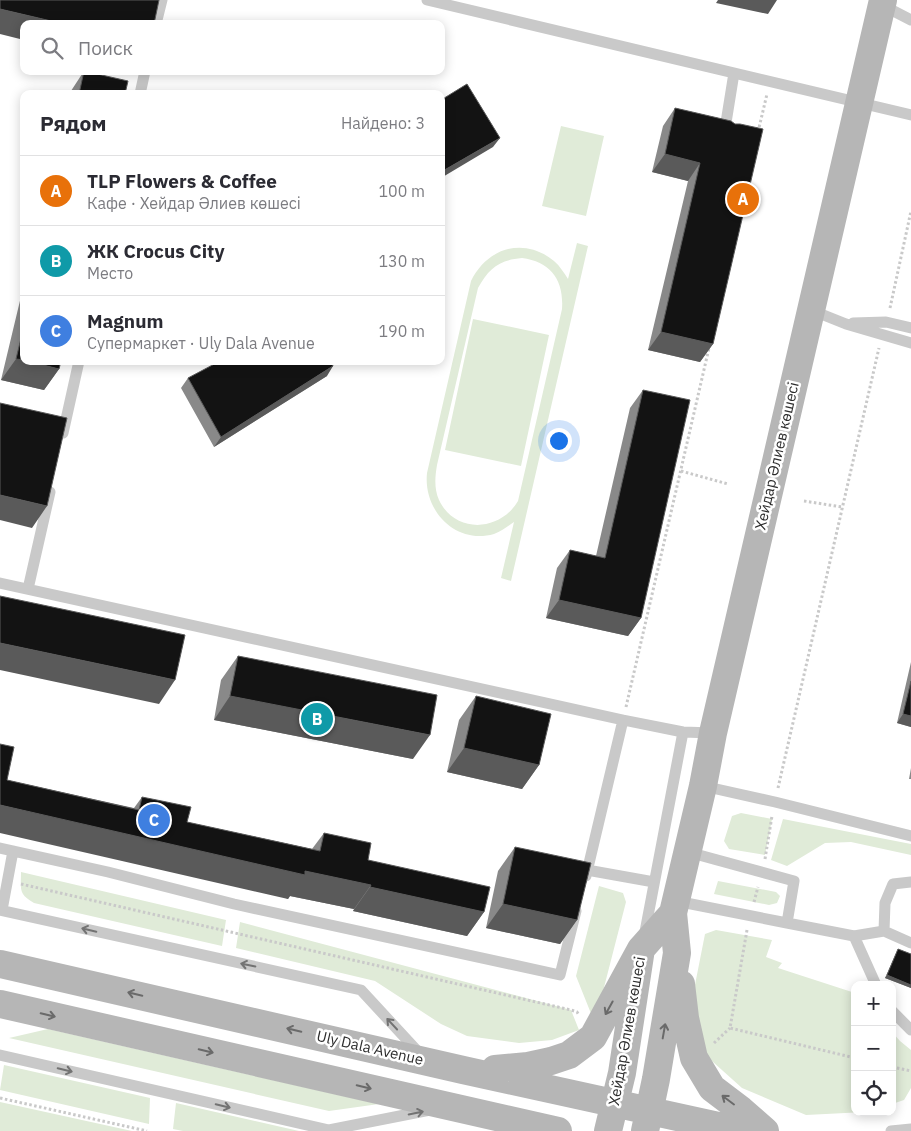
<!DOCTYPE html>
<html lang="ru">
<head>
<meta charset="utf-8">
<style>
  :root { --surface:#fff; --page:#f7f7f7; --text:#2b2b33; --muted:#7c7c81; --line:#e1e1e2; --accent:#ed2824 }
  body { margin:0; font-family:"IBM Plex Sans",sans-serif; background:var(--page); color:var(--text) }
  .controls { position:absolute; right:15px; bottom:15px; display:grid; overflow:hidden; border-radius:10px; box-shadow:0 2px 12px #0003 }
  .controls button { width:45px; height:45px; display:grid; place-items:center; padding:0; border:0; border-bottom:1px solid var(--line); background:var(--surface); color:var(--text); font:25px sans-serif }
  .you { position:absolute; left:558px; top:440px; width:18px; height:18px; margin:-12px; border:4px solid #fff; border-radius:50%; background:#1a73e8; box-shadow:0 0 0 8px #1a73e833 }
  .badge { display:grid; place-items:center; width:32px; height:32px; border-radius:50%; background:var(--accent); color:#fff; font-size:16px; font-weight:700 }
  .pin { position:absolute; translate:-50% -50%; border:2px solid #fff; box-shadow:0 1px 5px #0006 }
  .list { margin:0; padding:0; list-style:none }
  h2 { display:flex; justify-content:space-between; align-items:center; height:65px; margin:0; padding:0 20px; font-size:21px }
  h2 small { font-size:16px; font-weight:400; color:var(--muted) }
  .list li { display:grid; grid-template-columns:32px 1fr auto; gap:15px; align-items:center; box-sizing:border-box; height:70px; padding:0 20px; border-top:1px solid var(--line) }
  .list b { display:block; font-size:19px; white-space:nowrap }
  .list p { margin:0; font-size:16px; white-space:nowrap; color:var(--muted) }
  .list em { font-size:16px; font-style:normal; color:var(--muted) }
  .icon { flex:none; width:28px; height:28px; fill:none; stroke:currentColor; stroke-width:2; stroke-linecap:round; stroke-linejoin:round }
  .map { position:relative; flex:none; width:911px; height:1131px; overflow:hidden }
  .search { position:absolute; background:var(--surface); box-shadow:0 2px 12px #0003; left:20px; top:20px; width:425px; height:55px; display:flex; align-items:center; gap:12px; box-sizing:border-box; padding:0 18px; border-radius:10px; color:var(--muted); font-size:19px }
  .panel { position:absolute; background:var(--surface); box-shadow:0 2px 12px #0003; left:20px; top:90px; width:425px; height:275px; border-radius:10px }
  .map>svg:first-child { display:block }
  .green { fill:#e0ebd8; fill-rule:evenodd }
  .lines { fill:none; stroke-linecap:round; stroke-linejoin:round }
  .path { stroke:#c9c9c9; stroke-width:3; stroke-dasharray:2.5 2.5; stroke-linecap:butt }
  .lane { stroke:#c9c9c9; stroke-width:11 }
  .secondary { stroke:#b6b6b6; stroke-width:28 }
  .wall { fill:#898989 }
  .shaded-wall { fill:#5a5a5a }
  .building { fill:#131313; stroke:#5a5a5a }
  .oneway { stroke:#737373 }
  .oneway2 { stroke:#6a6a6a }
  .labels { text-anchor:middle; stroke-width:5; stroke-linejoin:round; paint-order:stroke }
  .street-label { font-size:15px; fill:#2c2c2c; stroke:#fff }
</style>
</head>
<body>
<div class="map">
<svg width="911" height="1131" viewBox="0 0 911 1131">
  <rect width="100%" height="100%" fill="#fff"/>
  <path class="green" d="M561 126 604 136 586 216 542 206Z
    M577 243 588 246 511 581 501 578 514 522C508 526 502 531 494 534 455 545 423 510 427 473L471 281C487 248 524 236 554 261 560 266 564 273 568 279ZM522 258C551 262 564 280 562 309L518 501C500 532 455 534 439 500 434 489 435 477 437 465L478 288C489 268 499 260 522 258Z
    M473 319 549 335 521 466 445 450Z
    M741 813 772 819 765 855 729 849 724 841 732 816Z
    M783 819 911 844V855L851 842 825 843 787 866 771 860Z
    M21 872 226 920 222 946 34 903C18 894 21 889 21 872Z
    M718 881 776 892 780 896 777 903 769 905 714 894Z
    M599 886 623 893 626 902 601 999 592 1016 576 976Z
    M240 922 571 1010 579 1030 552 1040 519 1043 467 1036 441 1024 375 981 236 948Z
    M716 930 772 940 766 957 782 963 778 968 855 993V1112H865L806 1115 742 1088 703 1053 692 1000 705 934Z
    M48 1029 379 1104 329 1111 9 1038Z
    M892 1032 900 1041 911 1050V1088L904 1100 892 1104Z
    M4 1065 150 1098 149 1124 0 1090Z
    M0 1102 132 1131H0Z
    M176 1103 299 1131H183L173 1129Z"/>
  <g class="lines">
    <path class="path" d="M758 132 767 94
      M890 308 911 211
      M681 471 728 484
      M804 501 842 507
      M626 707 709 348
      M778 788 879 348
      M765 859 772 816
      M21 884 571 1010 577 1012 579 1015
      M754 902 758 887
      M747 930 730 1028 855 1058
      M714 1043 730 1028
      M892 1067 911 1071
      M0 1098 147 1131"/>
    <path class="lane" d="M427 0 911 115
      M882 5 911 20
      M156 24 162 0
      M140 94 145 71
      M724 135 734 73
      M811 310 846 324 911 343
      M853 323 886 322 911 328
      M63 433 79 361
      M0 583 623 720 683 732 713 733
      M28 589 50 492
      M703 786 775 802 911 836
      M0 848 108 872 234 904 560 975 576 911
      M587 870 654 882
      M586 876 623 720
      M676 901 787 923 794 881 688 852
      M0 910 361 990 421 1055
      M2 910 13 851
      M787 923 854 936 876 985
      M884 931 885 903 893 884 911 882
      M854 936 884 931 911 943
      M644 937 683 732
      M892 1011 911 1030
      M0 1055 329 1130 430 1110
      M891 1131 911 1129"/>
    <path class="secondary" d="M0 964 463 1070 741 1131
      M681 984 685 1018 694 1058 712 1088 741 1110 765 1131
      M0 1004 558 1131
      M495 1069 528 1066 551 1061 569 1055 593 1037 641 949
      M608 1131 622 1073 641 949 673 913
      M645 1131 656 1079 677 953 673 913 703 786 713 733 883 0"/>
  </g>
  <path class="wall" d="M84 71 125 94H69Z
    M675 108 731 121 713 344 700 362 648 350 688 181 652 172 663 126Z
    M24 284V361L59 369 44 390 1 380Z
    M327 376 214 447 181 388 188 378Z
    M643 390 641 618 628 636 546 618 557 568 570 550 596 556 630 408Z
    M238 656 413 759 214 720 221 680Z
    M911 662V727L897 723Z
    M476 696 539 765 522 789 447 772 459 720Z
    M911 768V779H909Z
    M7 780 134 808 142 797 187 822 312 849 324 833 368 860 484 912 467 936 353 911 354 909 290 896 288 899Z
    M515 847 577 920 560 944 486 928 498 871Z
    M898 949 911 954V988L885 978Z"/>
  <path class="shaded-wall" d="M718 0H777L768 14 716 3Z
    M0 9 64 24H24V40L0 34Z
    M500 138 493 147 441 178V172Z
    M665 154 700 163 688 181 652 172Z
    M661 332 713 344 700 362 648 350Z
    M16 359 24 360V361H27L59 369 44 390 1 380Z
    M333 366 327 376 214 447 221 437Z
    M0 495 47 506 32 528 0 520Z
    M559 600 641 618 628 636 546 618Z
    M0 643 175 680 159 704 0 670Z
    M230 696 430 735 413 759 214 720Z
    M903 714 911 716V727L897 723Z
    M464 748 539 765 522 789 447 772Z
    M0 805 305 871 371 885 354 909 290 896 288 899 0 833Z
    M370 887 484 912 467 936 353 911Z
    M503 904 577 920 560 944 486 928Z
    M887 975 911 985V988L885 978Z"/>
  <path class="building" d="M0 0H159L154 24H64L0 9Z
    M84 71 128 81 125 94H79Z
    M467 84 500 138 441 172V100Z
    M675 108 731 121 735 124H740L763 129 713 344 661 332 700 163 665 154Z
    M24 326V360L16 359Z
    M27 361H61L59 369Z
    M220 361H331L333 366 221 437 188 378Z
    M643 390 690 400 641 618 559 600 570 550 605 558Z
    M0 403 67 418 47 506 0 495Z
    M0 596 185 635 175 680 0 643Z
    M238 656 437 695 430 735 230 696Z
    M911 681V716L903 714Z
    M476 696 551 714 539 765 464 748Z
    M0 744 14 747 7 780 139 810 142 797 191 807 187 822 320 851 324 833 371 843 368 860 490 887 484 912 370 887 371 885 305 871V875L0 805Z
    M515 847 591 863 577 920 503 904Z
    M898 949 911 954V985L887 975Z"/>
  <defs><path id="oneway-shaft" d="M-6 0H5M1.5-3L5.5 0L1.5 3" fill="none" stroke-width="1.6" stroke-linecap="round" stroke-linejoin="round" transform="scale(1.25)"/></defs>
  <g class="oneway">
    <use href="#oneway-shaft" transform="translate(89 930) rotate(-167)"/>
    <use href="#oneway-shaft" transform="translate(248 965) rotate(-168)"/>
    <use href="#oneway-shaft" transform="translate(392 1024) rotate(-133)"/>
    <use href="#oneway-shaft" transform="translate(65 1070) rotate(13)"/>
    <use href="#oneway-shaft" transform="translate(223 1106) rotate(13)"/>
    <use href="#oneway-shaft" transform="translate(416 1113) rotate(-11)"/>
  </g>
  <g class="oneway2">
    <use href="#oneway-shaft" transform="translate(135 994) rotate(-167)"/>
    <use href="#oneway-shaft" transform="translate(609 1008) rotate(119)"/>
    <use href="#oneway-shaft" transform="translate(48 1015) rotate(13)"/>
    <use href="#oneway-shaft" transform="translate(294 1030) rotate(-167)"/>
    <use href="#oneway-shaft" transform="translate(664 1031) rotate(-80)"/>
    <use href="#oneway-shaft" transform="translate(206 1051) rotate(13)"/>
    <use href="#oneway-shaft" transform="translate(364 1087) rotate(13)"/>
    <use href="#oneway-shaft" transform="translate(728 1100) rotate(-143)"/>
  </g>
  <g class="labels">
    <g class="street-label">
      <text transform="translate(777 456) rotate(-77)" y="5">Хейдар Әлиев көшесі</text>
      <text transform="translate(627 1031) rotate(-80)" y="5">Хейдар Әлиев көшесі</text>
      <text transform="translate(370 1048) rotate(13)" y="5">Uly Dala Avenue</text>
    </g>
  </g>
</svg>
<div class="controls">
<button>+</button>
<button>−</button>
<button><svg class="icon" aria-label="locate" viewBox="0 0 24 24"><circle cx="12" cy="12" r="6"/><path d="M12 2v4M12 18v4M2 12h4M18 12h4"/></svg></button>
</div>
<div class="you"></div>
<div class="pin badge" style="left:743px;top:199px;background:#e8710a">A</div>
<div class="pin badge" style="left:317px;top:719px;background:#0f9aa8">B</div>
<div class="pin badge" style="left:154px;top:820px;background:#3f7fe0">C</div>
<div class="search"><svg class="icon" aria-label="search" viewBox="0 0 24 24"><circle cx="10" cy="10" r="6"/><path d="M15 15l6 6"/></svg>Поиск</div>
<section class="panel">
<h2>Рядом<small>Найдено: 3</small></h2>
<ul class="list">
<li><span class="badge" style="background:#e8710a">A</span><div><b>TLP Flowers &amp; Coffee</b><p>Кафе · Хейдар Әлиев көшесі</p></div><em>100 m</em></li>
<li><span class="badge" style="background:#0f9aa8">B</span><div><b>ЖК Crocus City</b><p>Место</p></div><em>130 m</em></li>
<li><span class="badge" style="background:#3f7fe0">C</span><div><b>Magnum</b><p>Супермаркет · Uly Dala Avenue</p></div><em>190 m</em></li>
</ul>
</section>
</div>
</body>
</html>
